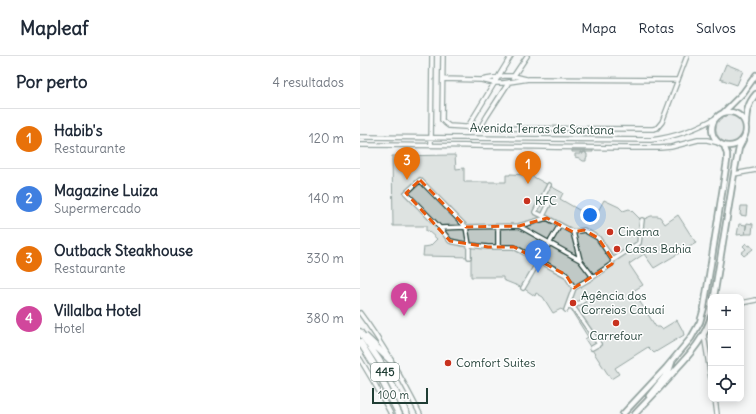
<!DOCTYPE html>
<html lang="pt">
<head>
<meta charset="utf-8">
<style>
  :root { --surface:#fff; --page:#f6f6f7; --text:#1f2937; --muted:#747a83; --line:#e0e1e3; --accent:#b45309 }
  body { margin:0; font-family:Delius,sans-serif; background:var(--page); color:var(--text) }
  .controls { position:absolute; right:12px; bottom:12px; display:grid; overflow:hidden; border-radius:8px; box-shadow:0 2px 10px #0003 }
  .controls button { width:36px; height:36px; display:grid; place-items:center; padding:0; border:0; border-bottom:1px solid var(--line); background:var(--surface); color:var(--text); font:20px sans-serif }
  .scale { position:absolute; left:12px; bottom:10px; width:56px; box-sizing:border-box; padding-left:4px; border:2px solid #1f3d34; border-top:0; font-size:11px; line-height:14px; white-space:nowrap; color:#1f3d34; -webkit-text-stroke:3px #fff; paint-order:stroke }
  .you { position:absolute; left:230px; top:159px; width:14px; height:14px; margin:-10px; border:3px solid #fff; border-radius:50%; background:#1a73e8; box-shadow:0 0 0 6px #1a73e833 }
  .badge { display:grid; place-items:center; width:26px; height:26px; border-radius:50%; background:var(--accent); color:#fff; font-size:13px; font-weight:700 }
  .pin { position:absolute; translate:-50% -33px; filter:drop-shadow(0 1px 2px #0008) }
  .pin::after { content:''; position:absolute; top:21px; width:14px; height:12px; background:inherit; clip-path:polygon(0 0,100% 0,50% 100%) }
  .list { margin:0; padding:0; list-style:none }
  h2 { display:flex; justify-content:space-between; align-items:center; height:52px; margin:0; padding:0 16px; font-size:17px }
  h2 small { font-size:13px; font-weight:400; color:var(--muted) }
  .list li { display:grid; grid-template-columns:26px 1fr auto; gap:12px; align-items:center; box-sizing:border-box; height:60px; padding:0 16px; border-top:1px solid var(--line) }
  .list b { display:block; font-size:15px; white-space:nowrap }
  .list p { margin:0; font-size:13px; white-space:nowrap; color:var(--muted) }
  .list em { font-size:13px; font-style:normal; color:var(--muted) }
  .icon { flex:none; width:22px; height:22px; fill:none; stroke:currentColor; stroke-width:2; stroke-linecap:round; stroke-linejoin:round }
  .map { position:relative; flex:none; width:396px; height:358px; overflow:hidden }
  header { display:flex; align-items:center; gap:24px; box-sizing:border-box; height:56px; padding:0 20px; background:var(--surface); border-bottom:1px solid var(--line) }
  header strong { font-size:19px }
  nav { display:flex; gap:22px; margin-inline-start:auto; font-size:14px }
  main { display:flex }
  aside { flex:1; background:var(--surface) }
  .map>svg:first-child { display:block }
  .green { fill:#d6dcdb; stroke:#7a8c88 }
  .building { fill:#c0c9c6; stroke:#1f3d34 }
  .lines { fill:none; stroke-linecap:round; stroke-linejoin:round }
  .minor-casing { stroke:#1f3d34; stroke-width:6 }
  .major-casing { stroke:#1f3d34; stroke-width:8 }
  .highway-casing { stroke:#1f3d34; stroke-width:8 }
  .minor { stroke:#fff; stroke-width:3.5 }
  .major { stroke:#fff; stroke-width:4.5 }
  .highway { stroke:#fff; stroke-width:5.5 }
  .marked { fill:none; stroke:#e8590c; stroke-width:3; stroke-dasharray:8 5; stroke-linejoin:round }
  .poi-dot { fill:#c8321e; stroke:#fff; stroke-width:1.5 }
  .labels { text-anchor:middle; stroke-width:3; stroke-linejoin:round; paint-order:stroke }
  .shield { fill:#fff; stroke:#627771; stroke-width:1 }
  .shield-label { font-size:11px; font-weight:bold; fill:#1f3d34 }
  .street-label { font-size:12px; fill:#1f3d34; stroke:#fff }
  .poi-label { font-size:12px; fill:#1f3d34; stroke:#fff; text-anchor:start }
</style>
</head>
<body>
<header>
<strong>Mapleaf</strong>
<nav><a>Mapa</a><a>Rotas</a><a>Salvos</a></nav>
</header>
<main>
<aside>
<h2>Por perto<small>4 resultados</small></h2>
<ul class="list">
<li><span class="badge" style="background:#e8710a">1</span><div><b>Habib's</b><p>Restaurante</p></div><em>120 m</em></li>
<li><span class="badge" style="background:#3f7fe0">2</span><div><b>Magazine Luiza</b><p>Supermercado</p></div><em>140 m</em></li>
<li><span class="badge" style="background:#e8710a">3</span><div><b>Outback Steakhouse</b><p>Restaurante</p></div><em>330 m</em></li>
<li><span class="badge" style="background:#d1479c">4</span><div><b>Villalba Hotel</b><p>Hotel</p></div><em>380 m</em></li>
</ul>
</aside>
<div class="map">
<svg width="396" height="358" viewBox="0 0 396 358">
  <rect width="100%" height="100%" fill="#f6f7f7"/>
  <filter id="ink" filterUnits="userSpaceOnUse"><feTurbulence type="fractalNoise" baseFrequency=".025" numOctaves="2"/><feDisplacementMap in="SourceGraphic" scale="8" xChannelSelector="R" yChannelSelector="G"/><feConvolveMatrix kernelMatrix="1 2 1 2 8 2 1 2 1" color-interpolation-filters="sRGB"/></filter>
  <g filter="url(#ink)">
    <path class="green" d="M356 73a14 14 0 1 1 28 0a14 14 0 1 1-28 0Z"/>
    <path class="building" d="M366 8 383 15 377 29 360 23Z
      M212 94H233V96H212Z
      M220 96H222V98H223V96H226V98H227V102H226V105H223L219 102 215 101V98H220Z
      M95 99 96 113 104 112V126H146V119H150V118L170 119 203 137 200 143 226 158 228 152 237 157 244 144 259 151 263 155 269 153 271 154 279 162 282 164 291 160H298L300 161 305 168 318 159 336 187 294 212 284 198 269 208 283 229 273 235 296 271H300L302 273 317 264 323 275 324 279 294 297 288 291 255 312 259 318 251 323 225 283 228 281 211 254H202L201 253 193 257 183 241 176 237 175 240 163 232 143 224V221H111V201L63 200 64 191 70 190 77 183 68 175H66V170H33L32 100Z
      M381 150H387L386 160 380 159Z
      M387 167 393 168 392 178H385Z
      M379 168 386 169 385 178 377 179Z
      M386 187 388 190 390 189 393 193 384 200 381 197 386 193 383 190Z"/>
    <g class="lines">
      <defs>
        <path id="minor" d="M83 0 82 64 85 67 89 70 120 72 293 73 297 72 302 66 327 0
          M153 21 167 0
          M83 23 121 24 144 20H154L166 23
          M121 24 134 27H143L169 23 318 24
          M107 72 151 0
          M120 72 127 60 149 26
          M0 81 291 84C316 81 337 73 359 60
          M0 89C100 89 200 92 300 92L311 91 338 84H347L359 87
          M71 89 72 0
          M374 118 396 114
          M182 144 189 148 183 160
          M187 162 175 156 189 129
          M159 170 220 204 233 221 214 232 206 219 154 191H128L109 189 90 185 80 172 46 137 60 124 106 171 159 170 187 162 213 176 220 204
          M138 171V191
          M80 172 106 171 109 189V201
          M213 176 224 174 238 182 253 204
          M233 221 252 208 253 204 279 187 282 164
          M163 232 200 169
          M381 247 396 244
          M208 250 213 251 239 288 232 292
          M213 251 224 244
          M206 254 214 232
          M0 257C24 289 42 323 60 358
          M344 279 351 322
          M0 303 16 330 31 358
          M355 343 357 358"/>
        <path id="major" d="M352 73a17 17 0 1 1 34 0a17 17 0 1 1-34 0Z
          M363 57 383 37 396 19
          M386 68C386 56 388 47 396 38
          M354 241 374 118 379 92 383 84
          M289 340 309 315 312 306
          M263 358 306 312 331 282 340 266 344 252 367 105V98L364 89
          M275 358C289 343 304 328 317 312 331 297 345 281 351 261"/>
        <path id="highway" d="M0 276 19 304 47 358
          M6 281 30 304
          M0 286 13 307 39 358"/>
      </defs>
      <use href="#minor" class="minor-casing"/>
      <use href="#major" class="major-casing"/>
      <use href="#highway" class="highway-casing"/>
      <use href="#minor" class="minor"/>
      <use href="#major" class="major"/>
      <use href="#highway" class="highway"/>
    </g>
  </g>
  <path d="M0 0H396V358H0ZM60 124 106 171 159 170 187 162 213 176 224 174 238 182 253 204 252 208 214 232 206 219 154 191H128L90 185 46 137Z" fill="#f6f7f7" fill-opacity=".55" fill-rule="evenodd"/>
  <path class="marked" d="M60 124 106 171 159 170 187 162 213 176 224 174 238 182 253 204 252 208 214 232 206 219 154 191H128L90 185 46 137Z"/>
  <g class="poi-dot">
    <circle cx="167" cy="145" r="4"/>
    <circle cx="250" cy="176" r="4"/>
    <circle cx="257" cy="193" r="4"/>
    <circle cx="213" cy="247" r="4"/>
    <circle cx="256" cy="267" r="4"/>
    <circle cx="88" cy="307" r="4"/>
  </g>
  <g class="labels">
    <rect class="shield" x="11" y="307" width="28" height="18" rx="3"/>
    <g class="shield-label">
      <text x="25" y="320">445</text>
    </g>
    <g class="street-label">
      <text transform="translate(182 73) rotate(1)" y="4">Avenida Terras de Santana</text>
    </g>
    <g class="poi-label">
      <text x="175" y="149">KFC</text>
      <text x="258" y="180">Cinema</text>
      <text x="265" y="197">Casas Bahia</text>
      <text x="221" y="244">Agência dos<tspan x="221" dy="14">Correios Catuaí</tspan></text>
      <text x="256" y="284" text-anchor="middle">Carrefour</text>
      <text x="96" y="311">Comfort Suites</text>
    </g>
  </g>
</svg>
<div class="controls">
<button>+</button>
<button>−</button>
<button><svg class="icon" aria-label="locate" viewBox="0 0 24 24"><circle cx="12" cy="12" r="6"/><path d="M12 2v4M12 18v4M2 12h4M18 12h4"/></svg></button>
</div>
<div class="scale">100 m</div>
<div class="you"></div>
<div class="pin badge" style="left:168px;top:128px;background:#e8710a">1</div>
<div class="pin badge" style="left:178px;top:217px;background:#3f7fe0">2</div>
<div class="pin badge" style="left:47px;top:124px;background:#e8710a">3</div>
<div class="pin badge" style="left:44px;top:260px;background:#d1479c">4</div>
</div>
</main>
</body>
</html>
